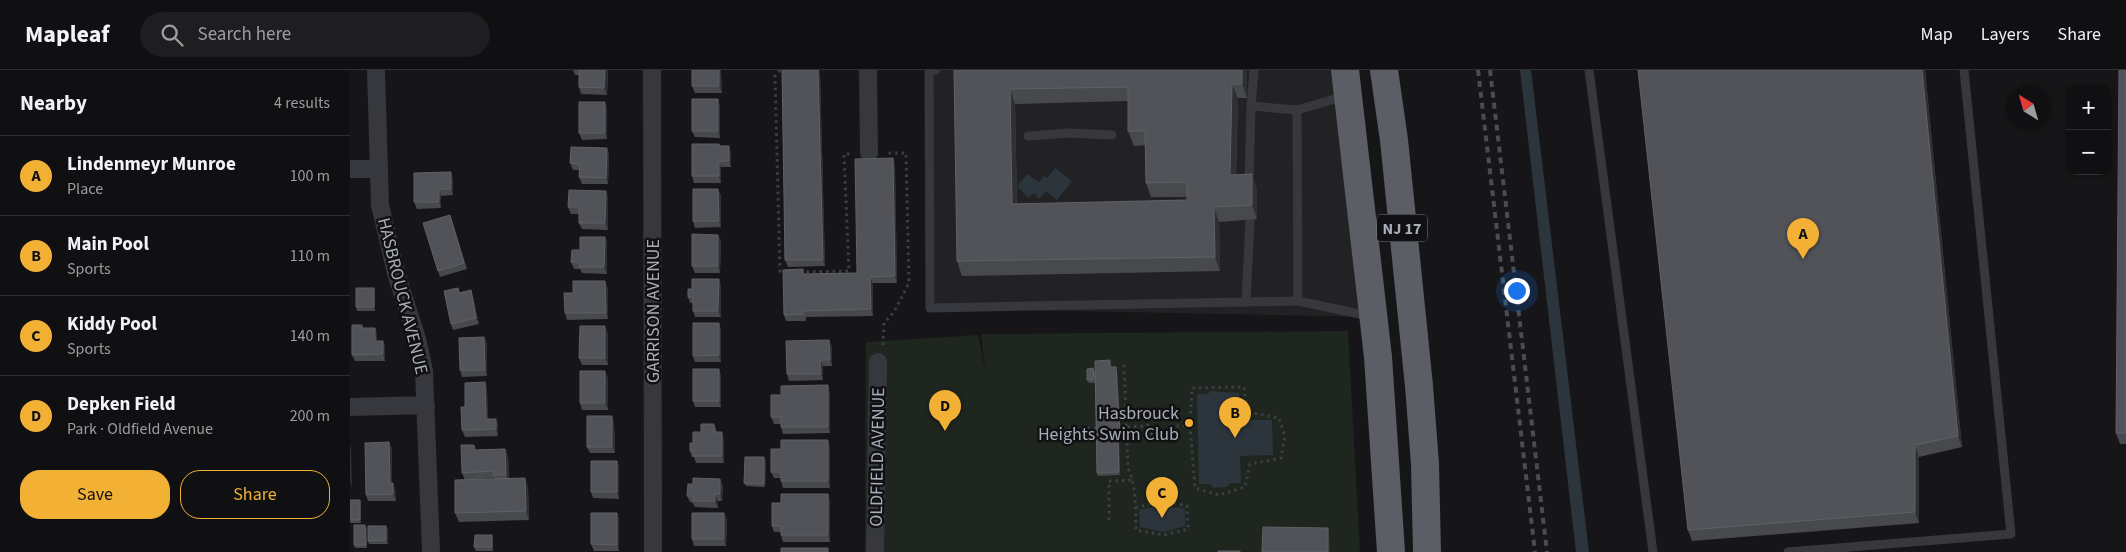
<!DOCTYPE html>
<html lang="en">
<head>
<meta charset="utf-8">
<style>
  :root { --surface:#101012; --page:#1e1e20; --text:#f1f3f6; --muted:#9c9d9f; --line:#303032; --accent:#f2b134 }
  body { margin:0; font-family:"Source Sans 3",sans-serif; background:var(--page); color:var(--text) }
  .controls { position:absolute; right:15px; top:15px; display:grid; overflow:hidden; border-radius:10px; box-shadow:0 1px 4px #0004 }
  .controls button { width:45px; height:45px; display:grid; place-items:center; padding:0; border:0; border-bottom:1px solid var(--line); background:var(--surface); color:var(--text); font:25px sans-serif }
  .compass { position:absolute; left:1656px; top:15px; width:45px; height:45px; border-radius:50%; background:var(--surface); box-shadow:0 1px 4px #0004; rotate:323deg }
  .you { position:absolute; left:1166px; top:220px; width:18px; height:18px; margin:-12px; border:4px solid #fff; border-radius:50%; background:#1a73e8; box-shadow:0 0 0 8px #1a73e833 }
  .badge { display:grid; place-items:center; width:32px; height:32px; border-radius:50%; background:var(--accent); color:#111; font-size:16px; font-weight:700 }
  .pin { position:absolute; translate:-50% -41px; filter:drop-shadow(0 1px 2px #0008) }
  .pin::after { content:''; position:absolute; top:26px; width:18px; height:15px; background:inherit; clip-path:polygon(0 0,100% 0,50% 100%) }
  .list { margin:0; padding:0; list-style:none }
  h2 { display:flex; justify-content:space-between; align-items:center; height:65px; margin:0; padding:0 20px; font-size:21px }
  h2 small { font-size:16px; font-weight:400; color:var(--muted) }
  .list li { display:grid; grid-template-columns:32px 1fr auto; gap:15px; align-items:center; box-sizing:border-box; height:80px; padding:0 20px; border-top:1px solid var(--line) }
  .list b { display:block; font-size:19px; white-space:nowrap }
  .list p { margin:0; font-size:16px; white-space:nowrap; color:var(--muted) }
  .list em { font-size:16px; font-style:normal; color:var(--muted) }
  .actions { display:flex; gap:10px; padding:15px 20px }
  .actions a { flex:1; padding:11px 0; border:1px solid var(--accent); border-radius:20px; text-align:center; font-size:18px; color:var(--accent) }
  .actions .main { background:var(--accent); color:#111 }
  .icon { flex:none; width:28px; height:28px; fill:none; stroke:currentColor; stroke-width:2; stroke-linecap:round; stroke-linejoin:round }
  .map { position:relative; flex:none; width:1776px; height:482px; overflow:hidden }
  header { display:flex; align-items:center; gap:30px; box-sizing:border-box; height:70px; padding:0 25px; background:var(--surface); border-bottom:1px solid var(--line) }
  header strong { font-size:24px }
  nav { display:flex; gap:28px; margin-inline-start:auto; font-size:18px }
  .search { width:350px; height:45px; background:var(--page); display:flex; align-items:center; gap:12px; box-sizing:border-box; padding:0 18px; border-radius:28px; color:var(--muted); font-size:19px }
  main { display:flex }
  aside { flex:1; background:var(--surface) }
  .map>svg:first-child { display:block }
  .built { fill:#222225 }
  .green { fill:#1e261f }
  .water { fill:#2c353c }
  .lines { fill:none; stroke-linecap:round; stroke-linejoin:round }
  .path { stroke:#3d3f44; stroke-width:3; stroke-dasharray:2.5 4; stroke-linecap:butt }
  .service { stroke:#37383d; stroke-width:9 }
  .minor { stroke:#37383d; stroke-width:18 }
  .trunk { stroke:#5b5e65; stroke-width:28 }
  .rail { stroke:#4a4c52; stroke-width:4; stroke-dasharray:6 5; stroke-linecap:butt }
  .wall { fill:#47494d; fill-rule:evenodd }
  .shaded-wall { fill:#2f3033 }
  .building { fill:#525359; stroke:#5f6168; fill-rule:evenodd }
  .poi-dot { fill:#f2b134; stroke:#111113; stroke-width:2 }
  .labels { text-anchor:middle; stroke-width:5; stroke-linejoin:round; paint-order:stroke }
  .shield { fill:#111113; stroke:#7b7e86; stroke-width:1 }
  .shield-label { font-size:16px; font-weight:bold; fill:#a8adb8 }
  .street-label { font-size:18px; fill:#a8adb8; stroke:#111113 }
  .poi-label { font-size:18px; fill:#a8adb8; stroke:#111113; text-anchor:end }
</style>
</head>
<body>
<header>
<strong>Mapleaf</strong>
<div class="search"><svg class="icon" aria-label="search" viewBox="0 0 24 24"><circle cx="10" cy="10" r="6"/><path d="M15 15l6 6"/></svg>Search here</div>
<nav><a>Map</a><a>Layers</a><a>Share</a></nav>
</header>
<main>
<aside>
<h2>Nearby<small>4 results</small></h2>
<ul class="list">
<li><span class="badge">A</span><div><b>Lindenmeyr Munroe</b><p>Place</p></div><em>100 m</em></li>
<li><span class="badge">B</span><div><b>Main Pool</b><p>Sports</p></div><em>110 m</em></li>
<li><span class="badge">C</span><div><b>Kiddy Pool</b><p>Sports</p></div><em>140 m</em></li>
<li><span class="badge">D</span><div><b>Depken Field</b><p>Park · Oldfield Avenue</p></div><em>200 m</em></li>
</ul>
<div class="actions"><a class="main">Save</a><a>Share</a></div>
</aside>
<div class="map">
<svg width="1776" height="482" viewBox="0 0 1776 482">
  <rect width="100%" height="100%" fill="#161618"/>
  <path class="built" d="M579 0H990L1024 247 580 238Z"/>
  <path class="green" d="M998 261 1010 482H515L516 272 628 265 635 300 631 264Z"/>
  <path class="water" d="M1170 0H1181L1239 482H1226Z
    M705 98 722 111 707 130 696 121 689 129 684 123 678 128 667 116 677 104 689 112 694 106 697 108Z
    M860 321 889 323V350H922L923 385 890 386 891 413H880L877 417 863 418 860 414H849L847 324H858Z
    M814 435 835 439V456L814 462 790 457 789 440Z"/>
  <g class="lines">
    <path class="path" d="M430 0 425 6 430 202H436
      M450 202 499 201 494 84H501
      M533 275 534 253 544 242 559 213 556 83H538
      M774 295 778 398C787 417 785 439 786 460L814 465 838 459 837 436 814 431 784 438
      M798 356a11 11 0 1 1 22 0a11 11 0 1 1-22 0Z
      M820 356H840L842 318 894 317 897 342 929 348 935 366 931 388 900 394 895 417 869 425 845 418 840 356
      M771 357 798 356
      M718 359 747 358
      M759 450V411L784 410"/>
    <path class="service" d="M586 0H579L580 238 948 231 947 40
      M904 0 901 36 947 40 995 26
      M1239 0 1303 482
      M678 66 719 63 762 65
      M899 115 901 36
      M948 231 1019 246
      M896 232 900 150
      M1438 482 1661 464 1614 0"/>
    <path class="minor" d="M26 0 30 135 46 203 67 269 74 301 81 482
      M302 0 303 482
      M518 0 519 83
      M0 99H28
      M0 337 76 335
      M525 482 528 292"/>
    <path class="trunk" d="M995 0 1028 287 1041 482
      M1034 0 1044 70 1069 316 1075 394 1077 482"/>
    <path class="rail" d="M1128 0 1185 482
      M1140 0 1197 482"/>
  </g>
  <path class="wall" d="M223 0H258L257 25 231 24 229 17V5H225Z
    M342 0H371L372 23H345L342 16Z
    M432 0H469L470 3 475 196 438 197 435 190Z
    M604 0H897V28H888L886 105 902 104 907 119V149L869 152 870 201 612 206 607 191ZM778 31V61L784 76 795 75 796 113 801 127H837V130L667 134 665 34Z
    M1575 0 1612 377 1569 387V453L1342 471 1338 460Z
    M1776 0V374H1770L1766 363Z
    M370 36V68L345 67 342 61Z
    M257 38V69L232 70 229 63Z
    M369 74 370 76 381 83V97H371V113H344L342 106Z
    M259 84 258 114H232L229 107 230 100H223L220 93Z
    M543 88 545 95 547 213H523V246L456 247V251H436L434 245 453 199 454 204 507 203Z
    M103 109V125L91 126V138L67 139 64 132Z
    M368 119 371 126V157L345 158 343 151Z
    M258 127V160L232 159 229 153V144H221L218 137Z
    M102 151 117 199 90 207 88 201Z
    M368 165 371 171 370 203H345L342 196Z
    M255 167 257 173V204L232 203 230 199H224L221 192 230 180Z
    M369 209 371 216V247H345L343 241V233H340L338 227 342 219Z
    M24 218 25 221V241H7L6 237Z
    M108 218 110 223 121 220 123 227 129 254 103 260 101 254Z
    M258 218V249L217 250 215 243 223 223Z
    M369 253 371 260V292H345L343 286Z
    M12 255 13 258H25L27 264V271H33L35 277V291H5L2 285Z
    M258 263V295H232L229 288Z
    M134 267 137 274V306L112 307 110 300Z
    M479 270 482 277V296H473V310L439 311 437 304Z
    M761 294V297H766L767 300 771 370H769L770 405 748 406 747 403 745 313H739L737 310 743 298 745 301V311Z
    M371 305V337H345L343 331Z
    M258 308V340H232L230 333Z
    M135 312 137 319 138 349H146L148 355V366L115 367 112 360 115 337Z
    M480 322V363L433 364 431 357V354H424L421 347 431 325Z
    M262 346 264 353 265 383H240L237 377Z
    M364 354 367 362 374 369V393H346L344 387H342L340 381 343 373 351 362Z
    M39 372 42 379V413L45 419 46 431H18L16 425Z
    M480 377V418H433L431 411V408H424L421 402Z
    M126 380 158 385 159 409 175 408 178 418 179 450 109 452 105 443 145 409 144 408 115 410 112 403Z
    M267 391 269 397V429L243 428 241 422Z
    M416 391 415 417 396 416 394 413Z
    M370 409 373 416 372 431H368V438L345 437 343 433 340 432 337 426 343 414Z
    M478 424 480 431V472H433L431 465V462H424L422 456Z
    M0 430H10L11 433V453H0Z
    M267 443 269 450V481H244L241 474Z
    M374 443 377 450 376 476H344L342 469Z
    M17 458V478H5L4 475Z
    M38 459V474H19L18 471Z
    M143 468V481H126L124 477Z"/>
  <path class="shaded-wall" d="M255 0H258L257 25 254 18Z
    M369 0H371L372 23 369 16Z
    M468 0H469L470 3 475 196 473 190Z
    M892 0H897V28L892 14Z
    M1572 0H1575L1612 377 1608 366Z
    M882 14 888 28 885 120 880 105Z
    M660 19 665 34 667 148 662 134Z
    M368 29 370 36V68L368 61Z
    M255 32 257 38V69L255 63Z
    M379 76 381 83V97L379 91Z
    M257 78 259 84 258 114 256 108Z
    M543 88 545 95 547 213 545 206Z
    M369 91 371 97V113L369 106Z
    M101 102 103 109V125L101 119Z
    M902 104 907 119V149L902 135Z
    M89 119 91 126V138L89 132Z
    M368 119 371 126V157L369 151Z
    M256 121 258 127V160L255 153Z
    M864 137 869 152 870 201 865 187Z
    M368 165 371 171 370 203 368 196Z
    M255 167 257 173V204L254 197Z
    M520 207 523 213V246L521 239Z
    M369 209 371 216V247L368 241Z
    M255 211 258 218V249L256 243Z
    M24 218 25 221V241L24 237Z
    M121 220 123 227 129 254 126 248Z
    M369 253 371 260V292L369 285Z
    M255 256 258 263V295L255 288Z
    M25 258 27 264V278L25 271Z
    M134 267 137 274V306L135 300Z
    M479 270 482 277V296L480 290Z
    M33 271 35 277V291L33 284Z
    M470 290 473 296V310L471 304Z
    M766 297 767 300 771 370 770 366Z
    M369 299 371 305V337L369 331Z
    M255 301 258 308V340L255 333Z
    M135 312 137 319 138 356 136 349Z
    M478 315 480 322V363L478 357Z
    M262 346 264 353 265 383 262 377Z
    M146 349 148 355V366L146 359Z
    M372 362 374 369V393L372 386Z
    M768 366 769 370 770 405 769 402Z
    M478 370 480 377V418L478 411Z
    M39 372 42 379V419L40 413Z
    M0 375 1 378 2 418 0 412Z
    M1565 375 1569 387V453L1565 442Z
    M155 379 158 385 159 411 156 405Z
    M414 387 416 391 415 417 414 414Z
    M267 391 269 397V429L267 422Z
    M175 408 178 418 179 450 176 441Z
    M370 409 373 416 372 431 370 424Z
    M43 413 45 419 46 431 43 424Z
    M365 424 368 431V438L365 431Z
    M478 424 480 431V472L478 465Z
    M10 430 11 433V453L10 450Z
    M267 443 269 450V481L267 475Z
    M374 443 377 450 376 476 374 469Z
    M15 455 17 458V478L16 475Z
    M36 456 38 459V474L36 470Z
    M978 458 979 462 980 482H978Z
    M142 465 143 468V481L142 477Z"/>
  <path class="building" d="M229 0H255L254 18 229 17Z
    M342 0H369V16H342Z
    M432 0H468L473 190H435Z
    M604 0H892V14H882L880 105 902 104V135L864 137 865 187 607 191ZM778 17V61H795L796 113 837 112V130L662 134 660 19Z
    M1288 0H1572L1608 366 1565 375V442L1338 460Z
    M1769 0H1776V363H1766Z
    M342 29H368V61H342Z
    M229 32H255V63H229Z
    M342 74H369V76H379V91H369V106H342Z
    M221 77 257 78 256 108 229 107 230 94 220 93Z
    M543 88 545 206 520 207 521 239 453 241V244L434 245 433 200 453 199V204L507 203 505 89Z
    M101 102V119H89V132H64V103Z
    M343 119H368L369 151H343Z
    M219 120 256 121 255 153H229V137H218Z
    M100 145 114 193 88 201 73 153Z
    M342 164 368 165V196H342Z
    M230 167H255L254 197H229V192H221L222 180H230Z
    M342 209H369L368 241H343V227H338V219H342Z
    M223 211H255L256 243H215L214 223H223Z
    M6 218H24V237H6Z
    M108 218 109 223 121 220 126 248 101 254 94 221Z
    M343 253H369V285L343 286Z
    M2 255H12V258H25V271H33V284L2 285Z
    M230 256H255V288H229Z
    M134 267 135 300H110L109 268Z
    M479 270 480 290H470L471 304H437L436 271Z
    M760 290V297H766L770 366H768L769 402 747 403 745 291Z
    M743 298 744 309 737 310V299Z
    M343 299H369V331H343Z
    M230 301H255V333H230Z
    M135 312 136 349H146V359L112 360 111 337H115V313Z
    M478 315V357H431V347H421V325H431V316Z
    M237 346H262V377H237Z
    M351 354H364V362H372V386H343L344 381H340V373H343V362H351Z
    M431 370H478V411H431V402H421V379H431Z
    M39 372 40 413H43V424L16 425 15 373Z
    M111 375H124L125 380 155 379 156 405H143V401L112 403Z
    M395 387H414V414L394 413Z
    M241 391H267V422H241Z
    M175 408 176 441 105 443V410Z
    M343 408 370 409V424H365V431H343V426H337L338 414H343Z
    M431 424H478V465H431V456H422V433H431Z
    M0 430H10V450H0Z
    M241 443H267V475L241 474Z
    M342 443H374V469H342Z
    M4 455H15L16 475H4Z
    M18 456H36V470L18 471Z
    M913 457 978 458V482H912Z
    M125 465H142V477H124Z
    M431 478H478V482H431Z
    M868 481H890V482H868Z"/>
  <circle class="poi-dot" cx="839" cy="353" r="5"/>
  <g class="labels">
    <rect class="shield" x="1027" y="144.5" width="50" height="27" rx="4"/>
    <g class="shield-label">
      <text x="1052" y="164">NJ 17</text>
    </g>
    <g class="street-label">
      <text transform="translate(53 226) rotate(76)" y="6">HASBROUCK AVENUE</text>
      <text transform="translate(303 241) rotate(-90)" y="6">GARRISON AVENUE</text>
      <text transform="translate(527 387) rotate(-89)" y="6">OLDFIELD AVENUE</text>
    </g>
    <g class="poi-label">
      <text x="829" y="349">Hasbrouck<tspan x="829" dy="21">Heights Swim Club</tspan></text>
    </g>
  </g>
</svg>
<div class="controls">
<button>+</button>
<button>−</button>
</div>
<svg class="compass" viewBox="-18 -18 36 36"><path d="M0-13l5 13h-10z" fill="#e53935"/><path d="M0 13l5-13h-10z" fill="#9c9d9f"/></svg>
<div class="you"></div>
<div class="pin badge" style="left:1453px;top:189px">A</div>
<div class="pin badge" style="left:885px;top:368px">B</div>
<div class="pin badge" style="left:812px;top:448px">C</div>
<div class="pin badge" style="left:595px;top:361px">D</div>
</div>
</main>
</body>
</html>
